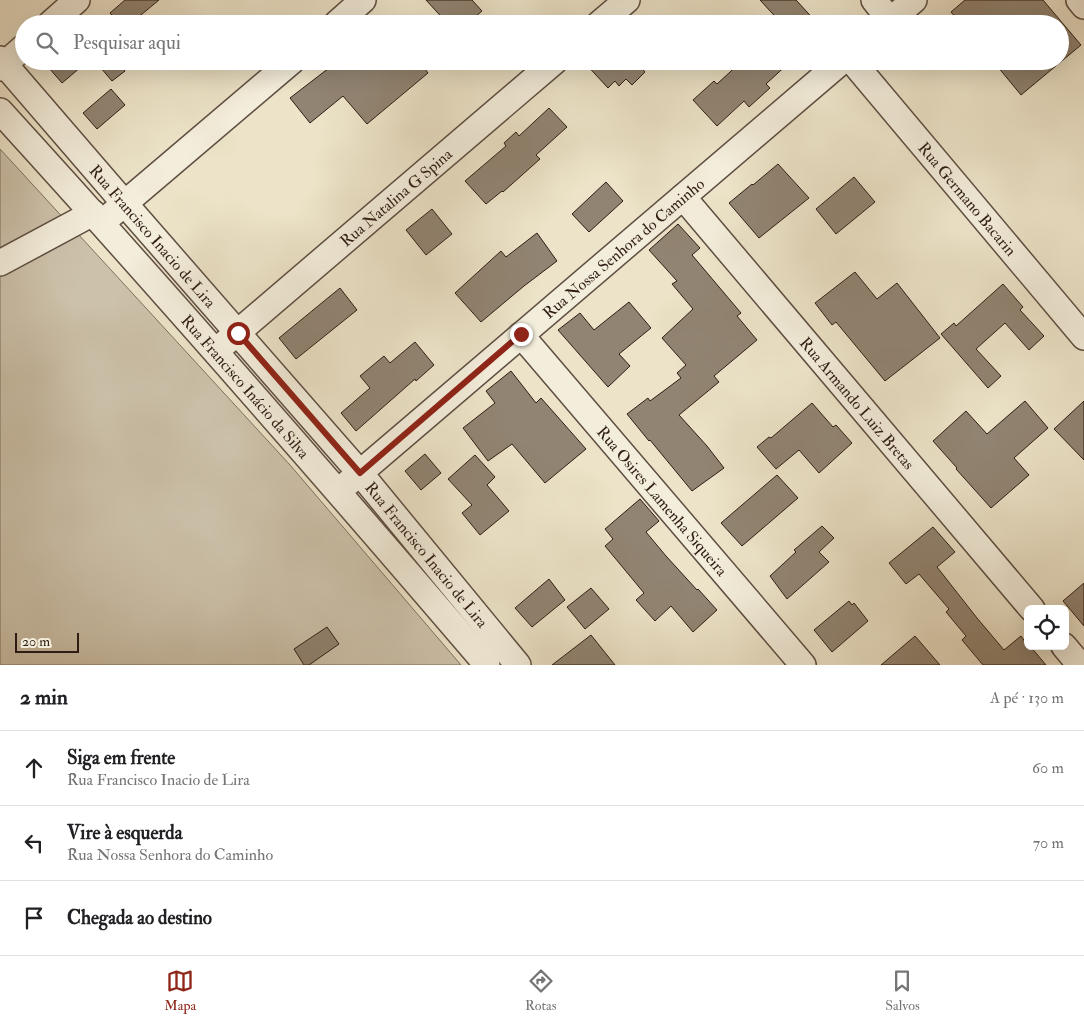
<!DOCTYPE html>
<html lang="pt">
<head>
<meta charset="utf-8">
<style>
  :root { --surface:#fff; --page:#f2f2f2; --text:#202124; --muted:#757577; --line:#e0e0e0; --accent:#8f2418 }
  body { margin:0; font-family:"IM FELL Double Pica",serif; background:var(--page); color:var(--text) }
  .controls { position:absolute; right:15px; bottom:15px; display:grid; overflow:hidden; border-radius:8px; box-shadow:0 5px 20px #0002 }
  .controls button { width:45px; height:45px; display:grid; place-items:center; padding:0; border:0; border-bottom:1px solid var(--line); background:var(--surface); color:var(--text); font:25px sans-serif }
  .scale { position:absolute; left:15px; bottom:12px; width:64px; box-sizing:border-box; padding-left:5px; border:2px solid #2f1d15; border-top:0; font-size:14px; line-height:18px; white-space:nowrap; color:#2f1d15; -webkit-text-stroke:4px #f3eddb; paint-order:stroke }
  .stop { position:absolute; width:15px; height:15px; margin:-11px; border:4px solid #8f2418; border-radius:50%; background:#fff }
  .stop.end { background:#8f2418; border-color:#fff; box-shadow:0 1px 5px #0008 }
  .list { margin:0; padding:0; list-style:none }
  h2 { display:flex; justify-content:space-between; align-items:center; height:65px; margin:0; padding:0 20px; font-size:21px }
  h2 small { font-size:16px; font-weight:400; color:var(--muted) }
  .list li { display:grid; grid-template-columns:32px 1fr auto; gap:15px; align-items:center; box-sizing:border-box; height:75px; padding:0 20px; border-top:1px solid var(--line) }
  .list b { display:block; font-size:19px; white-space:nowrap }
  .list p { margin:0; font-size:16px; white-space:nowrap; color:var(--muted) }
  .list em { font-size:16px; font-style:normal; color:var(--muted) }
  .icon { flex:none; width:28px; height:28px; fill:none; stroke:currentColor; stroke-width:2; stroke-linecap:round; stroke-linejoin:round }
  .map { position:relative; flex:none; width:1084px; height:665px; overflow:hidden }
  .search { position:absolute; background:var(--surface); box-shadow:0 5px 20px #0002; left:15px; right:15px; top:15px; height:55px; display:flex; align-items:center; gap:12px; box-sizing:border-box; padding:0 18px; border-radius:28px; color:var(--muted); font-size:19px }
  .sheet { height:290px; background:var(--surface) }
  nav { display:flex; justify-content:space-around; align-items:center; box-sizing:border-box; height:70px; border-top:1px solid var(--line); background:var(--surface); font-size:14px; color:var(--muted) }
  nav a { display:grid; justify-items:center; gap:2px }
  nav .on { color:var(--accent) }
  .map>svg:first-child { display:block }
  .green { fill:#ccc1aa; stroke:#7e6f60 }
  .building { fill:#918472; stroke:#2f1d15 }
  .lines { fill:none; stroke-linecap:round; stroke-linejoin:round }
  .minor-casing { stroke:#5e4e42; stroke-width:28 }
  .minor { stroke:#f3eddb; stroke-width:25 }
  .route { stroke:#8f2418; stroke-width:6 }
  .labels { text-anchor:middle; stroke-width:4.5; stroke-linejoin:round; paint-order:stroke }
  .street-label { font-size:16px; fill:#2f1d15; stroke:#f3eddb }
</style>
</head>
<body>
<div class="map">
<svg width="1084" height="665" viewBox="0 0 1084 665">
  <rect width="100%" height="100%" fill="#ece3c8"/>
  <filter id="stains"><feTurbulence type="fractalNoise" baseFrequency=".004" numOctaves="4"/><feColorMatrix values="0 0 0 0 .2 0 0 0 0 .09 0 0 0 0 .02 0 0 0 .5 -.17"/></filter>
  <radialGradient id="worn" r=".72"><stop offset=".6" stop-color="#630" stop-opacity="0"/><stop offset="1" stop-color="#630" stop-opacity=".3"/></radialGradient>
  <path class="green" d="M0 149 290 465 461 665H0Z"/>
  <path class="building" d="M125 0H159L130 24H119L110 13Z
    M426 0H472L482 11 467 24H448Z
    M760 0H796L818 24H782Z
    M965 0H1043L1081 45 1021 95 993 61H1060V24H961L951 12Z
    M43 61H88L62 83Z
    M95 61H117L125 71 112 81Z
    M338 61H419L428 73 367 124 343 96 310 123 290 98Z
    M583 61H645L640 66 645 72 632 85 626 79 619 86 615 81 608 88Z
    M742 61H791L766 84 770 88 749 107 744 101 717 126 693 100 714 81 717 84Z
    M111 89 125 105 97 129 83 113Z
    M549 108 567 127 536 155 540 159 503 192 502 191 486 204 465 181 506 146 504 143 516 132 519 136Z
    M778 164 809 198 759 238 729 203 752 184 753 185Z
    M854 177 875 202 836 234 816 209Z
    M606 182 623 201 589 232 572 214Z
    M432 209 452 234 426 255 406 230Z
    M678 224 700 248 692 255 741 313 737 316 757 340 714 376 719 382 679 415 707 446 724 468 692 491 650 440 649 441 627 414 648 398 650 401 681 378 677 373 686 365 662 338 693 309 672 284 677 281 649 250Z
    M537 233 557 261 524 286 481 322 455 293 501 251 506 257Z
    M855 272 877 299 897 283 940 338 885 381 836 322 832 325 815 303Z
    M1003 284 1023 307 1020 310 1044 336 1029 350 1005 323 976 349 1001 376 988 388 941 334 954 323 956 326Z
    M340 288 357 310 296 359 279 338Z
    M629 302 651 328 619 354 630 366 608 387 558 330 580 313 594 330Z
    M415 342 434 365 416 381 415 379 356 431 341 413 370 388 360 376 384 356 390 363Z
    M511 371 536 403 541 398 586 449 545 483 512 444 488 461 463 428 495 403 486 391Z
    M1025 401 1048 428 1014 458 1029 475 991 508 956 469 957 468 933 441 966 411 987 434Z
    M1084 401V460L1054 429Z
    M812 403 833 427 836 425 852 443 819 473 799 450 776 469 757 447 769 437 771 438Z
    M425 454 441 473 421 490 405 471Z
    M475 455 495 477 487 485 509 511 480 535 462 513 472 505 448 479Z
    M777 475 798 498 742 546 721 523Z
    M640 499 659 521 646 532 666 556 697 590 698 589 717 610 693 632 671 606 655 621 636 600 644 593 605 546 613 539 605 529Z
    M822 526 834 538 819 552 829 562 787 599 770 576 796 552 794 550Z
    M933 527 955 552 937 567 977 618 1004 650 1021 636 1028 646H1030L1046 665H983L962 640 966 636 946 612 949 609 919 574 906 584 889 563Z
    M549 579 565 600 532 627 515 608Z
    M1084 583V626L1063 601Z
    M591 588 609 609 585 629 567 607Z
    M849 601 852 605 854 603 868 621 832 652 814 630Z
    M327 627 339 644 309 665H304L294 649Z
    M591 635 615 665H552Z
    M915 636 940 665H881Z"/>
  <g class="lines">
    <defs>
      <g id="minor">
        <path d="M874 0 890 20"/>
        <path d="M1079 0 1084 6"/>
        <path d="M50 24 77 0"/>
        <path d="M336 24 363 0"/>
        <path d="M599 24 627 0"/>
        <path d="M886 24 914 0"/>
        <path id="s1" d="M0 59 125 204 360 473 518 665"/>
        <path id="s2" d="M852 61 1084 337"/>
        <path d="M0 68 24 47"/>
        <path id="s3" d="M0 111C166 293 327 478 487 665"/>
        <path id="s4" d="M683 197 1032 609"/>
        <path d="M111 215 292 61"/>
        <path d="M0 263 93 213"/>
        <path id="s5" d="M521 335 803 665"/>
        <path id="s6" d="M224 344 555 61"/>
        <path id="s7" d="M348 483 842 61"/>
        <path d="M1064 646 1080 665"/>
      </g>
    </defs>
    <use href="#minor" class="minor-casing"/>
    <use href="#minor" class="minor"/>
  </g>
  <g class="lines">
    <path class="route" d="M238 333 360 473 521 334"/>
  </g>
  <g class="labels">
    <g class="street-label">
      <text dy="6" stroke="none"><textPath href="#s6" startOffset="226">Rua Natalina G Spina</textPath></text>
      <text dy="6" stroke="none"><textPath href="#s2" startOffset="180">Rua Germano Bacarin</textPath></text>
      <text dy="6" stroke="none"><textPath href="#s1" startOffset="234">Rua Francisco Inacio de Lira</textPath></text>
      <text dy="6" stroke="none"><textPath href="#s7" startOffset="362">Rua Nossa Senhora do Caminho</textPath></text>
      <text dy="6" stroke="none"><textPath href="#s3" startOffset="369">Rua Francisco Inácio da Silva</textPath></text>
      <text dy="6" stroke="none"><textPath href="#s4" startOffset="270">Rua Armando Luiz Bretas</textPath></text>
      <text dy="6" stroke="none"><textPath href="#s5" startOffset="218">Rua Osires Lamenha Siqueira</textPath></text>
      <text dy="6" stroke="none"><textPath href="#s1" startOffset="654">Rua Francisco Inacio de Lira</textPath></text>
    </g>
  </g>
  <rect width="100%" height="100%" filter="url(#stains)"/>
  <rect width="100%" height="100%" fill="url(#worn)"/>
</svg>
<div class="controls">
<button><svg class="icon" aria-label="locate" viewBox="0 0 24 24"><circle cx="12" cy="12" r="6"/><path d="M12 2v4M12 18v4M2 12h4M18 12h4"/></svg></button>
</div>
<div class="scale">20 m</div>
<div class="stop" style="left:238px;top:333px"></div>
<div class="stop end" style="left:521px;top:334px"></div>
<div class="search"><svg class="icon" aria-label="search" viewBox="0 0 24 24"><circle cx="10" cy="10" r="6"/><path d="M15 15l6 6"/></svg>Pesquisar aqui</div>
</div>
<section class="sheet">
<h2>2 min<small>A pé · 130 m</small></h2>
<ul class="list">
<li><svg class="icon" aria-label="ahead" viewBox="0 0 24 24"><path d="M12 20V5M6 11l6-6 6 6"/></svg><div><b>Siga em frente</b><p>Rua Francisco Inacio de Lira</p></div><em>60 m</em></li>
<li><svg class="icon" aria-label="left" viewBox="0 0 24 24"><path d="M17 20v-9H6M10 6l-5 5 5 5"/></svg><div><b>Vire à esquerda</b><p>Rua Nossa Senhora do Caminho</p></div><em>70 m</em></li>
<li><svg class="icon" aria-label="arrive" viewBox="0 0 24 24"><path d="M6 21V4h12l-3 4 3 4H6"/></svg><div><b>Chegada ao destino</b></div></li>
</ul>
</section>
<nav>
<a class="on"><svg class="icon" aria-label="map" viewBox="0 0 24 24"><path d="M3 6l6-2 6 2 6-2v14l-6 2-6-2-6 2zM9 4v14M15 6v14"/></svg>Mapa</a>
<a><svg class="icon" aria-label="directions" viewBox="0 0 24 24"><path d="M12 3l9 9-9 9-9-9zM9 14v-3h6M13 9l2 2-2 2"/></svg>Rotas</a>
<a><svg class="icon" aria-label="saved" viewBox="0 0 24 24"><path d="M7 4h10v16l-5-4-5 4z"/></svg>Salvos</a>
</nav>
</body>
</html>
